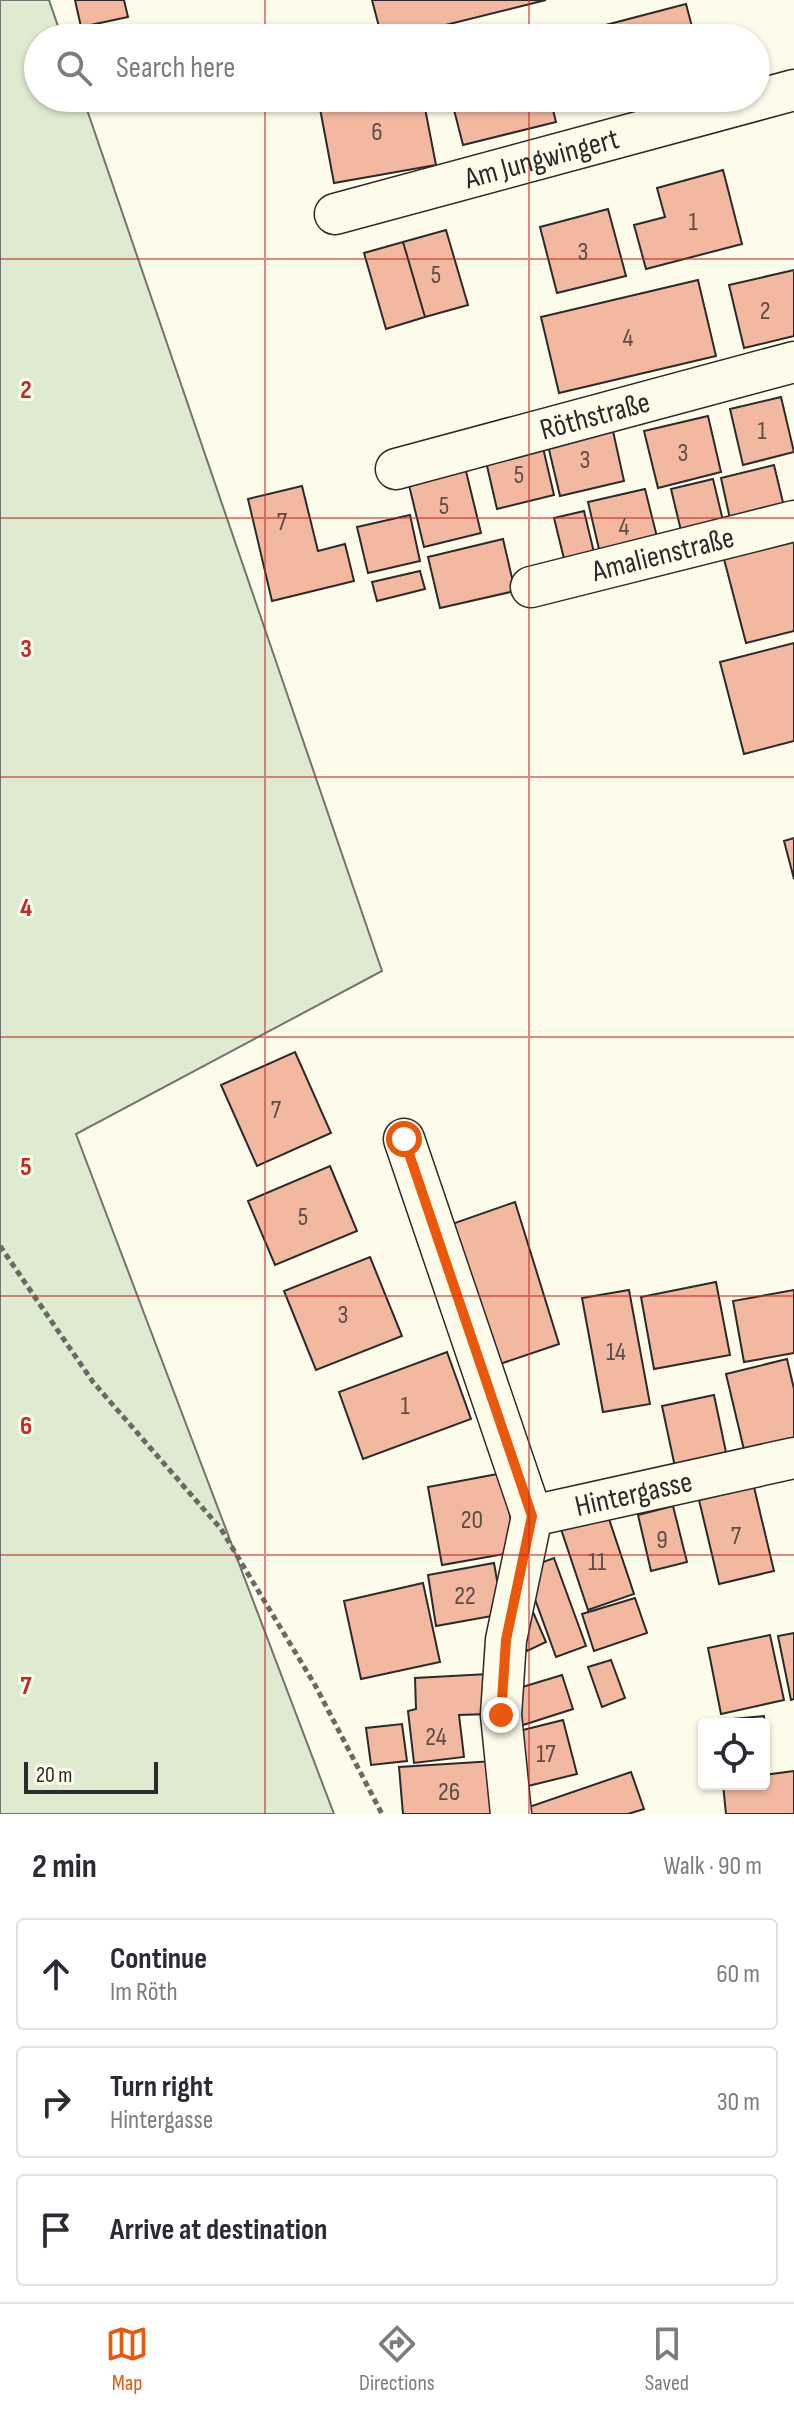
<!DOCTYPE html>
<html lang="en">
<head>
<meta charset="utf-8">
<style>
  :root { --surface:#fff; --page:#f2f2f3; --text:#2b2b33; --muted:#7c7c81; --line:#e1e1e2; --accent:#ea580c }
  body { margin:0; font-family:"Sofia Sans Condensed",sans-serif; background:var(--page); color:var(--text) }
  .controls { position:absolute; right:24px; bottom:24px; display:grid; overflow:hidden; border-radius:8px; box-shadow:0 2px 6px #0004 }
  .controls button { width:72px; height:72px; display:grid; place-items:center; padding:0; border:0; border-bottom:2px solid var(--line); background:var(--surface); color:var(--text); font:40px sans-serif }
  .scale { position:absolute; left:24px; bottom:20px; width:134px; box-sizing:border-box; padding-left:8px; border:4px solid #2b2b2b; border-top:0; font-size:22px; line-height:28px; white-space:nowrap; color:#2b2b2b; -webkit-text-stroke:6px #fdfbea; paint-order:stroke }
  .stop { position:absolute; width:24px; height:24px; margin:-18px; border:6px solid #ea580c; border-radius:50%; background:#fff }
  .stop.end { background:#ea580c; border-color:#fff; box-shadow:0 2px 8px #0008 }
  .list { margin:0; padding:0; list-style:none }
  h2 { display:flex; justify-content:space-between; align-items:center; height:104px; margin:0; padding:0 32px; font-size:34px }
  h2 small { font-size:26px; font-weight:400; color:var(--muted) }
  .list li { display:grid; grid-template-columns:52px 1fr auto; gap:24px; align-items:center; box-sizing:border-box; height:112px; margin:0 16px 16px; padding:0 16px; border:2px solid var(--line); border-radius:8px }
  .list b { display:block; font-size:30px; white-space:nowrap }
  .list p { margin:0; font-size:26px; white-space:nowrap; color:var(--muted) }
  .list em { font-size:26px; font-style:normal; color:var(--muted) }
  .icon { flex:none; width:44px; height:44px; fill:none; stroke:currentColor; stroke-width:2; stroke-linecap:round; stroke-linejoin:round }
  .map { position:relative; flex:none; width:794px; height:1814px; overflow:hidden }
  .search { position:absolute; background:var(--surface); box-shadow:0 2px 6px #0004; left:24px; right:24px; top:24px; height:88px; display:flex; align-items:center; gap:20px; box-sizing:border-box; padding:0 28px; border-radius:44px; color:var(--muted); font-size:30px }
  .sheet { height:488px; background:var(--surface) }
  nav { display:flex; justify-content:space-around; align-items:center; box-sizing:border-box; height:112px; border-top:2px solid var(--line); background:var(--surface); font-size:22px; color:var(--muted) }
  nav a { display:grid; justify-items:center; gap:4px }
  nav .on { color:var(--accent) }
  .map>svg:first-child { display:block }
  .green { fill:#deebd1; stroke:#74746e; stroke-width:2 }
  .building { fill:#f2b8a0; stroke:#2b2b2b; stroke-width:2 }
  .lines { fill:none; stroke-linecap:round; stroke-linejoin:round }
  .minor-casing { stroke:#2b2b2b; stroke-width:43 }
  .path { stroke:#6a6964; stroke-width:5; stroke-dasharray:6 4; stroke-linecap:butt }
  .minor { stroke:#fdfbea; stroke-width:40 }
  .route { stroke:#ea580c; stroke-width:10 }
  .grid { fill:none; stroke:#c62828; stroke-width:2; stroke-opacity:0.55 }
  .labels { text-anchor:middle; stroke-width:6; stroke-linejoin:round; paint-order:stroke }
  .number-label { font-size:26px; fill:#5d4e48 }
  .street-label { font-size:30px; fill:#2b2b2b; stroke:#fdfbea }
  .grid-label { font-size:26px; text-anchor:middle; font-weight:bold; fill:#c62828; stroke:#fdfbea; stroke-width:6; stroke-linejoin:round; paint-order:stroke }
</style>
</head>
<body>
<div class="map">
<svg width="794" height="1814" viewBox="0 0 794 1814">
  <rect width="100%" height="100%" fill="#fdfbea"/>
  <path class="green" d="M0 0H49L62 38H38V98H83L382 971 76 1134 334 1814H0Z"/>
  <path class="building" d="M75 0H124L128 17 81 27Z
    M372 0H546L393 38H382Z
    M686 4 695 38H597L594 28Z
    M318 98H423L436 165 334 183Z
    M451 98H550L556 122 463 145Z
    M612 98H659L615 109Z
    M723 170 742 244 646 269 634 225 665 217 657 188Z
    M608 209 626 276 557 293 540 227Z
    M446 230 468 305 425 317 403 242Z
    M403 242 425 317 386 329 364 253Z
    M794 270V336L744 348 729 285Z
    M698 280 716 356 559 393 541 317Z
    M781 397 794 452 743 465 730 409Z
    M708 416 721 472 658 488 644 431Z
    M611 422 624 481 560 496 546 437Z
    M541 439 554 495 497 509 484 453Z
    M464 463 481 533 424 547 407 477Z
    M774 465 786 515 732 528 721 478Z
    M713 479 725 529 683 539 671 489Z
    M302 486 318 551 345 544 354 581 272 601 248 499Z
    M645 489 660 549 602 562 588 502Z
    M584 511 598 569 568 575 554 518Z
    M410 515 420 561 368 573 357 527Z
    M794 524V631L746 643 720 544Z
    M503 539 515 591 440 608 428 557Z
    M420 571 425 589 377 601 372 582Z
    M794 643V741L744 754 720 662Z
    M794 838V879L784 841Z
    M295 1052 331 1133 257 1166 221 1085Z
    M330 1166 357 1231 275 1265 248 1201Z
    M515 1202 559 1344 494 1366 449 1225Z
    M370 1257 402 1336 316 1370 284 1291Z
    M716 1282 730 1355 654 1369 641 1297Z
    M629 1290 650 1404 603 1412 582 1298Z
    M794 1290V1353L744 1362 733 1301Z
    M447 1352 471 1419 363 1459 339 1392Z
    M787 1359 794 1389V1443L745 1454 726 1374Z
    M714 1395 727 1457 675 1467 662 1406Z
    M503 1473 516 1552 442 1565 428 1487Z
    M754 1487 774 1571 719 1584 699 1500Z
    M673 1506 687 1562 651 1571 638 1515Z
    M607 1513 634 1594 588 1610 561 1529Z
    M554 1558 586 1646 556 1657 524 1569Z
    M494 1563 503 1614 436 1626 428 1575Z
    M423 1583 440 1662 361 1679 344 1601Z
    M635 1598 647 1633 594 1651 582 1614Z
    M533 1612 546 1642 527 1651 513 1620Z
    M794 1633V1699L791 1700 778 1636Z
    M770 1635 784 1700 721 1714 708 1648Z
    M611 1660 625 1698 602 1707 588 1667Z
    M488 1674 490 1714 459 1715 464 1757 414 1763 408 1711 416 1709 415 1678Z
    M562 1675 573 1709 520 1726 509 1691Z
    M764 1716 769 1766 764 1767V1724H723V1720Z
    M563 1720 577 1774 528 1786 515 1732Z
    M402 1724 407 1761 371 1765 366 1728Z
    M494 1761 498 1814H403L399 1767Z
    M794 1771V1814H726L723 1784H764V1775Z
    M631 1772 644 1809 628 1814H527L529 1807Z"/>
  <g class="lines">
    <defs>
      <g id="minor">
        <path id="s1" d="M335 214 794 90"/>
        <path id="s2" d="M396 469 794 362"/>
        <path id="s3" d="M531 587 794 521"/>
        <path d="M404 1139 532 1516"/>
        <path id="s4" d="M532 1516 794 1458"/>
        <path d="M511 1814 501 1715 506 1640 532 1516"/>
      </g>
    </defs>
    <use href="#minor" class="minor-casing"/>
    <path class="path" d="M0 1246 93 1382 221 1529 315 1685 382 1814"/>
    <use href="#minor" class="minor"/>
  </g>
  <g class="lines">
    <path class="route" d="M404 1139 532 1516 506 1640 501 1715"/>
  </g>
  <path class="grid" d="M265 0V38M529 0V38M265 98V1814M529 98V1814M0 259H794M0 518H794M0 777H794M0 1037H794M0 1296H794M0 1555H794"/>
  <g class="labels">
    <g class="number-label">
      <text x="377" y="140">6</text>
      <text x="693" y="230">1</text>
      <text x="583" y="260">3</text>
      <text x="436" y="283">5</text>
      <text x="765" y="319">2</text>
      <text x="628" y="346">4</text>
      <text x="762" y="439">1</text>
      <text x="683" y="461">3</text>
      <text x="585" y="468">3</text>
      <text x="519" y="483">5</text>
      <text x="444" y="514">5</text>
      <text x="282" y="530">7</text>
      <text x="624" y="535">4</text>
      <text x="276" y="1118">7</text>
      <text x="303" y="1225">5</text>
      <text x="343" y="1323">3</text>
      <text x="616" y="1360">14</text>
      <text x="405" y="1414">1</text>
      <text x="472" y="1528">20</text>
      <text x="736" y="1544">7</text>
      <text x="662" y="1548">9</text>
      <text x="597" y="1570">11</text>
      <text x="465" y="1604">22</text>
      <text x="436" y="1745">24</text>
      <text x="546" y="1762">17</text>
      <text x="449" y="1800">26</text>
    </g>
    <g class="street-label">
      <text dy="10" stroke="none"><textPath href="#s1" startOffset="214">Am Jungwingert</textPath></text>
      <text dy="10" stroke="none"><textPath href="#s2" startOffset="206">Röthstraße</textPath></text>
      <text dy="10" stroke="none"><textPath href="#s3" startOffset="136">Amalienstraße</textPath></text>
      <text dy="10" stroke="none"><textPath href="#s4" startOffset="104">Hintergasse</textPath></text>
    </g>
  </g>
  <g class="grid-label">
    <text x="26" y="398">2</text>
    <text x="26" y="657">3</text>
    <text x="26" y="916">4</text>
    <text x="26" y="1175">5</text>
    <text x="26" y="1434">6</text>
    <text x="26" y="1694">7</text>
  </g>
</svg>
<div class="controls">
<button><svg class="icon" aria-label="locate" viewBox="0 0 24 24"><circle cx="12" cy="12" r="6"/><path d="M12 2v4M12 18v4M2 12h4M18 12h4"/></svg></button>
</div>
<div class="scale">20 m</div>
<div class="stop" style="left:404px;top:1139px"></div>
<div class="stop end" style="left:501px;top:1715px"></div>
<div class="search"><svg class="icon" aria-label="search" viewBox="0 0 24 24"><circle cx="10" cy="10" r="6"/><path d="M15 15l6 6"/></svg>Search here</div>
</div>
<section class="sheet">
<h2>2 min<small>Walk · 90 m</small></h2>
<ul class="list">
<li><svg class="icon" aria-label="ahead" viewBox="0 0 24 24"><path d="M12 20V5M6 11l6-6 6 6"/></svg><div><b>Continue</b><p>Im Röth</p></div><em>60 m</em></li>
<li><svg class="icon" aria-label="right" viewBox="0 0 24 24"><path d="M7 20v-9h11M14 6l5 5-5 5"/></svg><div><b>Turn right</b><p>Hintergasse</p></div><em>30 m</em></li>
<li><svg class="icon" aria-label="arrive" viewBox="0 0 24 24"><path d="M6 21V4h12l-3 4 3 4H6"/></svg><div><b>Arrive at destination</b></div></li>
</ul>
</section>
<nav>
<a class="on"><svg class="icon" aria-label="map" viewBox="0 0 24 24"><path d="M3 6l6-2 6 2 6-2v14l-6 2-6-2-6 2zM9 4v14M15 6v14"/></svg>Map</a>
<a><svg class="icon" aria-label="directions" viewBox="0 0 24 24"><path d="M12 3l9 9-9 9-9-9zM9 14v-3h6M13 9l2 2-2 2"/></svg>Directions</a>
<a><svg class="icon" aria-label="saved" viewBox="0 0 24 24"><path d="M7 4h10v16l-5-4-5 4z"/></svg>Saved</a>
</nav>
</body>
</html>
